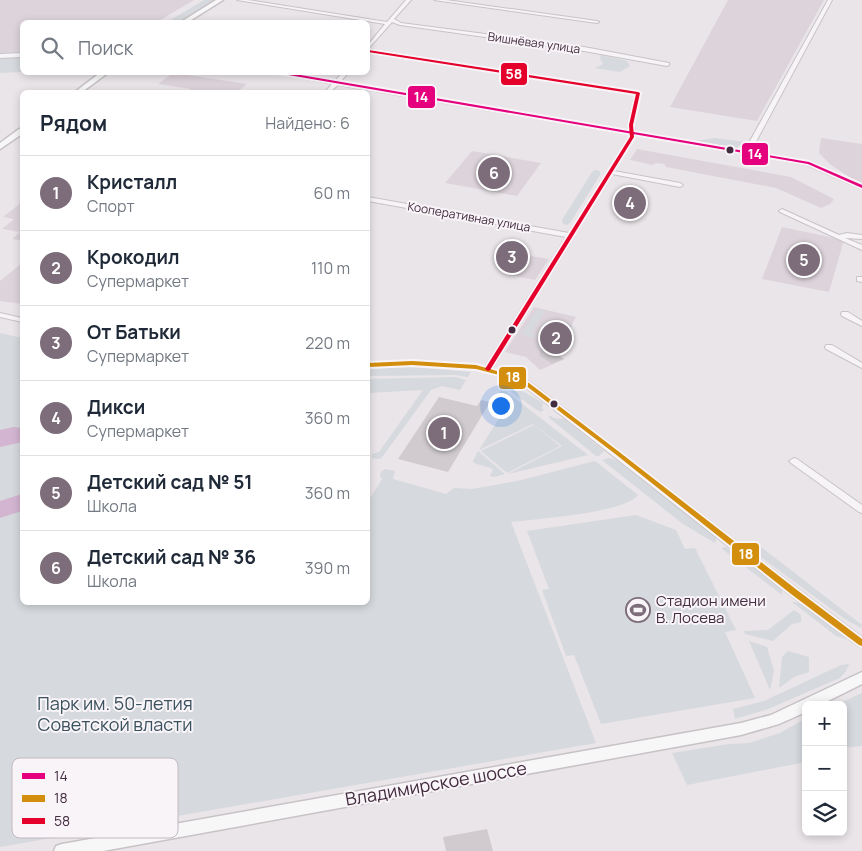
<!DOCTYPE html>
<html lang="ru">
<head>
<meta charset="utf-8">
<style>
  :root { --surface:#fff; --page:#f6f6f7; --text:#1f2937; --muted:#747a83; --line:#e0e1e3; --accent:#7d6d7a }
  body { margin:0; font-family:Manrope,sans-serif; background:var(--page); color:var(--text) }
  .controls { position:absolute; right:15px; bottom:15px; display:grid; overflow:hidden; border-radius:8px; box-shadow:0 2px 8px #0003 }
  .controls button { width:45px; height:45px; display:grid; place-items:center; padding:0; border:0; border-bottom:1px solid var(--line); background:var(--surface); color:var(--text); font:25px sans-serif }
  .you { position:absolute; left:500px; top:405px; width:18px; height:18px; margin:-12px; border:4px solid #fff; border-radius:50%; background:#1a73e8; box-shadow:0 0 0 8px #1a73e833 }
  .badge { display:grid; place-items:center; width:32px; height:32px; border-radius:50%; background:var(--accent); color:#fff; font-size:16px; font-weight:700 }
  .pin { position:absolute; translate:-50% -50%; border:2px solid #fff; box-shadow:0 1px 5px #0006 }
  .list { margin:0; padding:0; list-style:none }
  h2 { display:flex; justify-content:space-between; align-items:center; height:65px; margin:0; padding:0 20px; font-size:21px }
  h2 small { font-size:16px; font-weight:400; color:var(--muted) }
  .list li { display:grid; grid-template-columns:32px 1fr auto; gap:15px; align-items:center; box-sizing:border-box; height:75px; padding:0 20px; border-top:1px solid var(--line) }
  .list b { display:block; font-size:19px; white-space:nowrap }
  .list p { margin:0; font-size:16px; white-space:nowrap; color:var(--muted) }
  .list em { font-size:16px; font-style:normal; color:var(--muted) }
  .icon { flex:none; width:28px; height:28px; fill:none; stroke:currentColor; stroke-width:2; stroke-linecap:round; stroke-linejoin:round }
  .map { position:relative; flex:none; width:862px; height:851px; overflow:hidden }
  .search { position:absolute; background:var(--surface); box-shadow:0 2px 8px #0003; left:20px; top:20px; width:350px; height:55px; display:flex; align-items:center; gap:12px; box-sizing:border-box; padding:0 18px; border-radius:8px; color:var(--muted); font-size:19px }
  .panel { position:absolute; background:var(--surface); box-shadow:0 2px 8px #0003; left:20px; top:90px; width:350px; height:515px; border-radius:8px }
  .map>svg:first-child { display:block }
  .built { fill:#ddd4db }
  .green { fill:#d6d9dd }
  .water { fill:#d3b5d1 }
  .building { fill:#d1cbd0 }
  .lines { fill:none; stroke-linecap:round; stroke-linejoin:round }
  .minor-casing { stroke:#c8c3c7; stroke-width:2 }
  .major-casing { stroke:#c7c2c6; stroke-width:3 }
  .minor { fill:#f6f4f6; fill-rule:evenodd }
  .major { fill:#f8f7f8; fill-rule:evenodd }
  .bus-1-casing { stroke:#f8f4f8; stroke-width:4 }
  .bus-2-casing { stroke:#f8f4f8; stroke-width:4 }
  .bus-3-casing { stroke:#f8f4f8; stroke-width:4 }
  .bus-1 { fill:#e5007d; fill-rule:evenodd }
  .bus-2 { fill:#d38e0d; fill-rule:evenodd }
  .bus-3 { fill:#e4002b; fill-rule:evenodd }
  .bus-dot { fill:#432c3f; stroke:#f8f4f8; stroke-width:2 }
  .labels { text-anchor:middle; stroke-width:4; stroke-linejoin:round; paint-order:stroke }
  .far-street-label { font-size:12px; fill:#432c3f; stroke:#f8f4f8 }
  .poi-label { font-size:15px; fill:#432c3f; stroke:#f8f4f8; text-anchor:start }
  .near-park-label { font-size:18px; fill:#3a525e; stroke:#f8f4f8 }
  .near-street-label { font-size:18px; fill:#432c3f; stroke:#f8f4f8 }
  .key { fill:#f8f4f8; stroke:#c2b8c0; stroke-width:1 }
  .key-label { font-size:14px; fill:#432c3f }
  .line-badge { stroke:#f8f4f8; stroke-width:2 }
  .badge-label { font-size:14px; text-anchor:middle; font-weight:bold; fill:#fff }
</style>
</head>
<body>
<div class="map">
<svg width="862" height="851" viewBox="0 0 862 851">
  <rect width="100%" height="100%" fill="#eae5e9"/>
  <path class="built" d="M0 0H194L157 22H22V52L0 54Z
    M728 0H824L757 121 670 107Z
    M174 72V73L247 84 237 92H188L191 89 158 84Z
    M821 138 862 144V185L831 165 819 153Z
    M637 149 791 177 834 199 830 204 821 208 776 188 666 167 664 164 655 163 653 165 630 160Z
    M472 151 541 163 517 196 445 183Z
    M22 202V241L12 239 20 232 2 229 14 219 3 217Z
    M782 227 844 240 829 292 762 279Z
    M531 256 549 259 535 280 510 275 517 265 524 267Z
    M22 263V304L0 301V281Z
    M534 307 576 317 555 353 564 359 540 370 526 357 505 352Z"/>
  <path class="green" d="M204 0H215L178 22H167Z
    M601 55 627 61 630 66 620 72 595 68 603 64 600 59Z
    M22 56V72L0 73V58Z
    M715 138 745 142 736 148 695 141Z
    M595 170 600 171V175L570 223 567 225 563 224 562 220 592 172Z
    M538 309 545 311 531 333 536 335 534 338 521 334Z
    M0 333 22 338V602H368V497H371L382 479 380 476 381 472 385 469 395 471 393 479 446 494 454 488 472 489 517 481 595 461 638 495C625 513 535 519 511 522L596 743 0 847Z
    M411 367 471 372 468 377 455 375 368 376V369Z
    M455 377 466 380 460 390 442 386 431 390 383 456 380 459 372 458V454L379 452 423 390 368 393V379Z
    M507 382 543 403 542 408 544 410 540 412 504 387Z
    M502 389 512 396 588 455 508 474 562 446 533 424 479 450 503 412V404L495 399Z
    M551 416 554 418 564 419 604 451 599 456H596L548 417Z
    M534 425 560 446 507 473 481 451Z
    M478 451 505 474 494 477 490 476 493 469 474 463 473 461Z
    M609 458 616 460 716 537V542L715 543 683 524 602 460Z
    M636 515 676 530 685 549 695 548 736 630 725 632 755 698 601 724 574 655 566 656 542 590 549 589 527 531Z
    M726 547 782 588V595L721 548Z
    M761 547 862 625 861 628 845 619 750 549Z
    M792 602C806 601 836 629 846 639L836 636Z
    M794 610 801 615V622L792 624 773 641 745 634 744 631 768 630Z
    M749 641 767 647 774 671 770 690Z
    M788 651 809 657V672L794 677 779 688 782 657Z
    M849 664 846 671 840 678 768 709 735 719 733 709 764 701 841 665Z
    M862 693V746L843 748V705H836Z
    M806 718V762L687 785 672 753 729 744 749 743 780 733Z"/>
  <path class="water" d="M13 427 22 428V442L0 447V430Z
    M22 494V511L0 518V501Z"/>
  <path class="building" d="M558 322 572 326 555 353 564 359 552 364 540 356V350Z
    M439 397 477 406 481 400 490 402 448 472 398 459Z
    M487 829 493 851H446L443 837Z"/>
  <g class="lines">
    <defs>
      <path id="minor" d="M237 0H248L387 22 406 0H411L394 19 401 23 584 47 669 63V65L667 66 584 51 400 25 392 22 368 49 640 92 634 125 635 132 745 150 828 0H832L751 151 811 162 862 185V189L807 165 635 135 614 171 680 183 683 185 680 187 612 174 492 369 512 374 530 382 798 589 862 637V647L858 646 790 595 524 386 506 378 476 369 412 365 368 367V363L412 361 476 365 485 367 566 237 368 201V197L569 233 629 137V134L338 85 330 92H325L332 84 271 72H286L335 81 343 72H349L340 82 628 131V125L635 94 368 53V45L385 24Z
        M434 0H446L597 21 599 22 597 23Z
        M22 53V57L0 58V54Z
        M782 209 839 235 847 233 862 235V239L845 238 862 245V250L780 212 779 211Z
        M857 277H862V282L857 281Z
        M842 312H848L862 321V326L842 316 841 314Z
        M0 313 22 318V322L0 317Z
        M826 345H832L862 363V368L826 349 825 347Z
        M794 458 797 459 862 505V513L859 512 791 463 789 461Z"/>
      <path id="major" d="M216 0H223L188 22H181Z
        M101 72H109L82 92H75Z
        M19 129H22V134L0 149V143Z
        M862 672V684L820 705H806V712L779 724 741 735 103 851H54L56 846 62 844 741 723 771 715Z"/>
    </defs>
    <use href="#minor" class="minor-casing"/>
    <use href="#major" class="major-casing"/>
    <use href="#minor" class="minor"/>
    <use href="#major" class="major"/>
    <defs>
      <path id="bus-1" d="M271 72H283L809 162 862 185V188L808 164Z"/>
      <path id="bus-2" d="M412 361 476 365 511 375 529 383 618 451 797 590 862 639V646L859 645 791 594 614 453 525 385 507 377 476 369 412 365 368 367V363Z"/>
      <path id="bus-3" d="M368 50 638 92 640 93 633 125 634 137 490 370 488 371 485 369 630 137 629 125 636 94 368 52Z"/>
    </defs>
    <use href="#bus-1" class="bus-1-casing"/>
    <use href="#bus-2" class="bus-2-casing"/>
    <use href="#bus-3" class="bus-3-casing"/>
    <use href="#bus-1" class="bus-1"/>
    <use href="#bus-2" class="bus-2"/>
    <use href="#bus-3" class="bus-3"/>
  </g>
  <defs>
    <symbol id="stadium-ring" viewBox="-11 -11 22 22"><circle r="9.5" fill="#f8f4f8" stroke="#7d6d7a" stroke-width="1.5"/><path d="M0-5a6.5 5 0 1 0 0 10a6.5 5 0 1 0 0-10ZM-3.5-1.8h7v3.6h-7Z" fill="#7d6d7a"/></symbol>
  </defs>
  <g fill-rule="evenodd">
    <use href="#stadium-ring" x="624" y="596" width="28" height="28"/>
  </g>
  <g class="bus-dot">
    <circle cx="730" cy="150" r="4.5"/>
    <circle cx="512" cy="330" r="4.5"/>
    <circle cx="554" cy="404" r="4.5"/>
  </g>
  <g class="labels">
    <g class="far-street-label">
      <text transform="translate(534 43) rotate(8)" y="4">Вишнёвая улица</text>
      <text transform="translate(469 217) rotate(10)" y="4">Кооперативная улица</text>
    </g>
    <g class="poi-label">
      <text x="656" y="606">Стадион имени<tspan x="656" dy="17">В. Лосева</tspan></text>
    </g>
    <g class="near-park-label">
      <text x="115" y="710">Парк им. 50-летия<tspan x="115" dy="21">Советской власти</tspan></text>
    </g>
    <g class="near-street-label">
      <text transform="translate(436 784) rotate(-10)" y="6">Владимирское шоссе</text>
    </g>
  </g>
  <rect x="12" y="758" width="166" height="80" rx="8" class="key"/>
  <rect x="22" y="773" width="23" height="6" fill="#e5007d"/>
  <rect x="22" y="795" width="23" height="7" fill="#d38e0d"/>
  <rect x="22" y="818" width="23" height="6" fill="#e4002b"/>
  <g class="key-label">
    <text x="54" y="781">14</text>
    <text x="54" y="803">18</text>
    <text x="54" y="826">58</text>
  </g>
  <g class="line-badge">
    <rect x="500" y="62" width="28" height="24" rx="5" fill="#e4002b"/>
    <rect x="407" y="85" width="29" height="24" rx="5" fill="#e5007d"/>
    <rect x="741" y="142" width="28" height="24" rx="5" fill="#e5007d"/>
    <rect x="498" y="366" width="29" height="24" rx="5" fill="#d38e0d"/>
    <rect x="731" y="542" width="29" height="24" rx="5" fill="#d38e0d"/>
  </g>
  <g class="badge-label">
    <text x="514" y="79">58</text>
    <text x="421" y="102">14</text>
    <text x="755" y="159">14</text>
    <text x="513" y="382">18</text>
    <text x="746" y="559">18</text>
  </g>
</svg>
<div class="controls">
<button>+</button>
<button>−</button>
<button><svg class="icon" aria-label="layers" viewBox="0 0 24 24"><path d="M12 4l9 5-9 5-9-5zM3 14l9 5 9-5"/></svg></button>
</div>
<div class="you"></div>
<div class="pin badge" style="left:444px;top:433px">1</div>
<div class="pin badge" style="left:556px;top:338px">2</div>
<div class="pin badge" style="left:512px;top:257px">3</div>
<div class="pin badge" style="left:630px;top:203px">4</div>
<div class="pin badge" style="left:804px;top:260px">5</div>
<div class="pin badge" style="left:494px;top:173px">6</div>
<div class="search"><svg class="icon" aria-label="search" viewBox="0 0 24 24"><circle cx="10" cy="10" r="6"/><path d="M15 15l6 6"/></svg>Поиск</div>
<section class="panel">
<h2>Рядом<small>Найдено: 6</small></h2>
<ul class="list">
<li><span class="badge">1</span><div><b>Кристалл</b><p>Спорт</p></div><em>60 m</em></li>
<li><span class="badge">2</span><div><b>Крокодил</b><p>Супермаркет</p></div><em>110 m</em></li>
<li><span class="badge">3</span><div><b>От Батьки</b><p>Супермаркет</p></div><em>220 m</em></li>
<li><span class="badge">4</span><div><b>Дикси</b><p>Супермаркет</p></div><em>360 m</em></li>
<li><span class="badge">5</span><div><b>Детский сад № 51</b><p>Школа</p></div><em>360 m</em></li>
<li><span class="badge">6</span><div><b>Детский сад № 36</b><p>Школа</p></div><em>390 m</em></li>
</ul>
</section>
</div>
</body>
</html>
